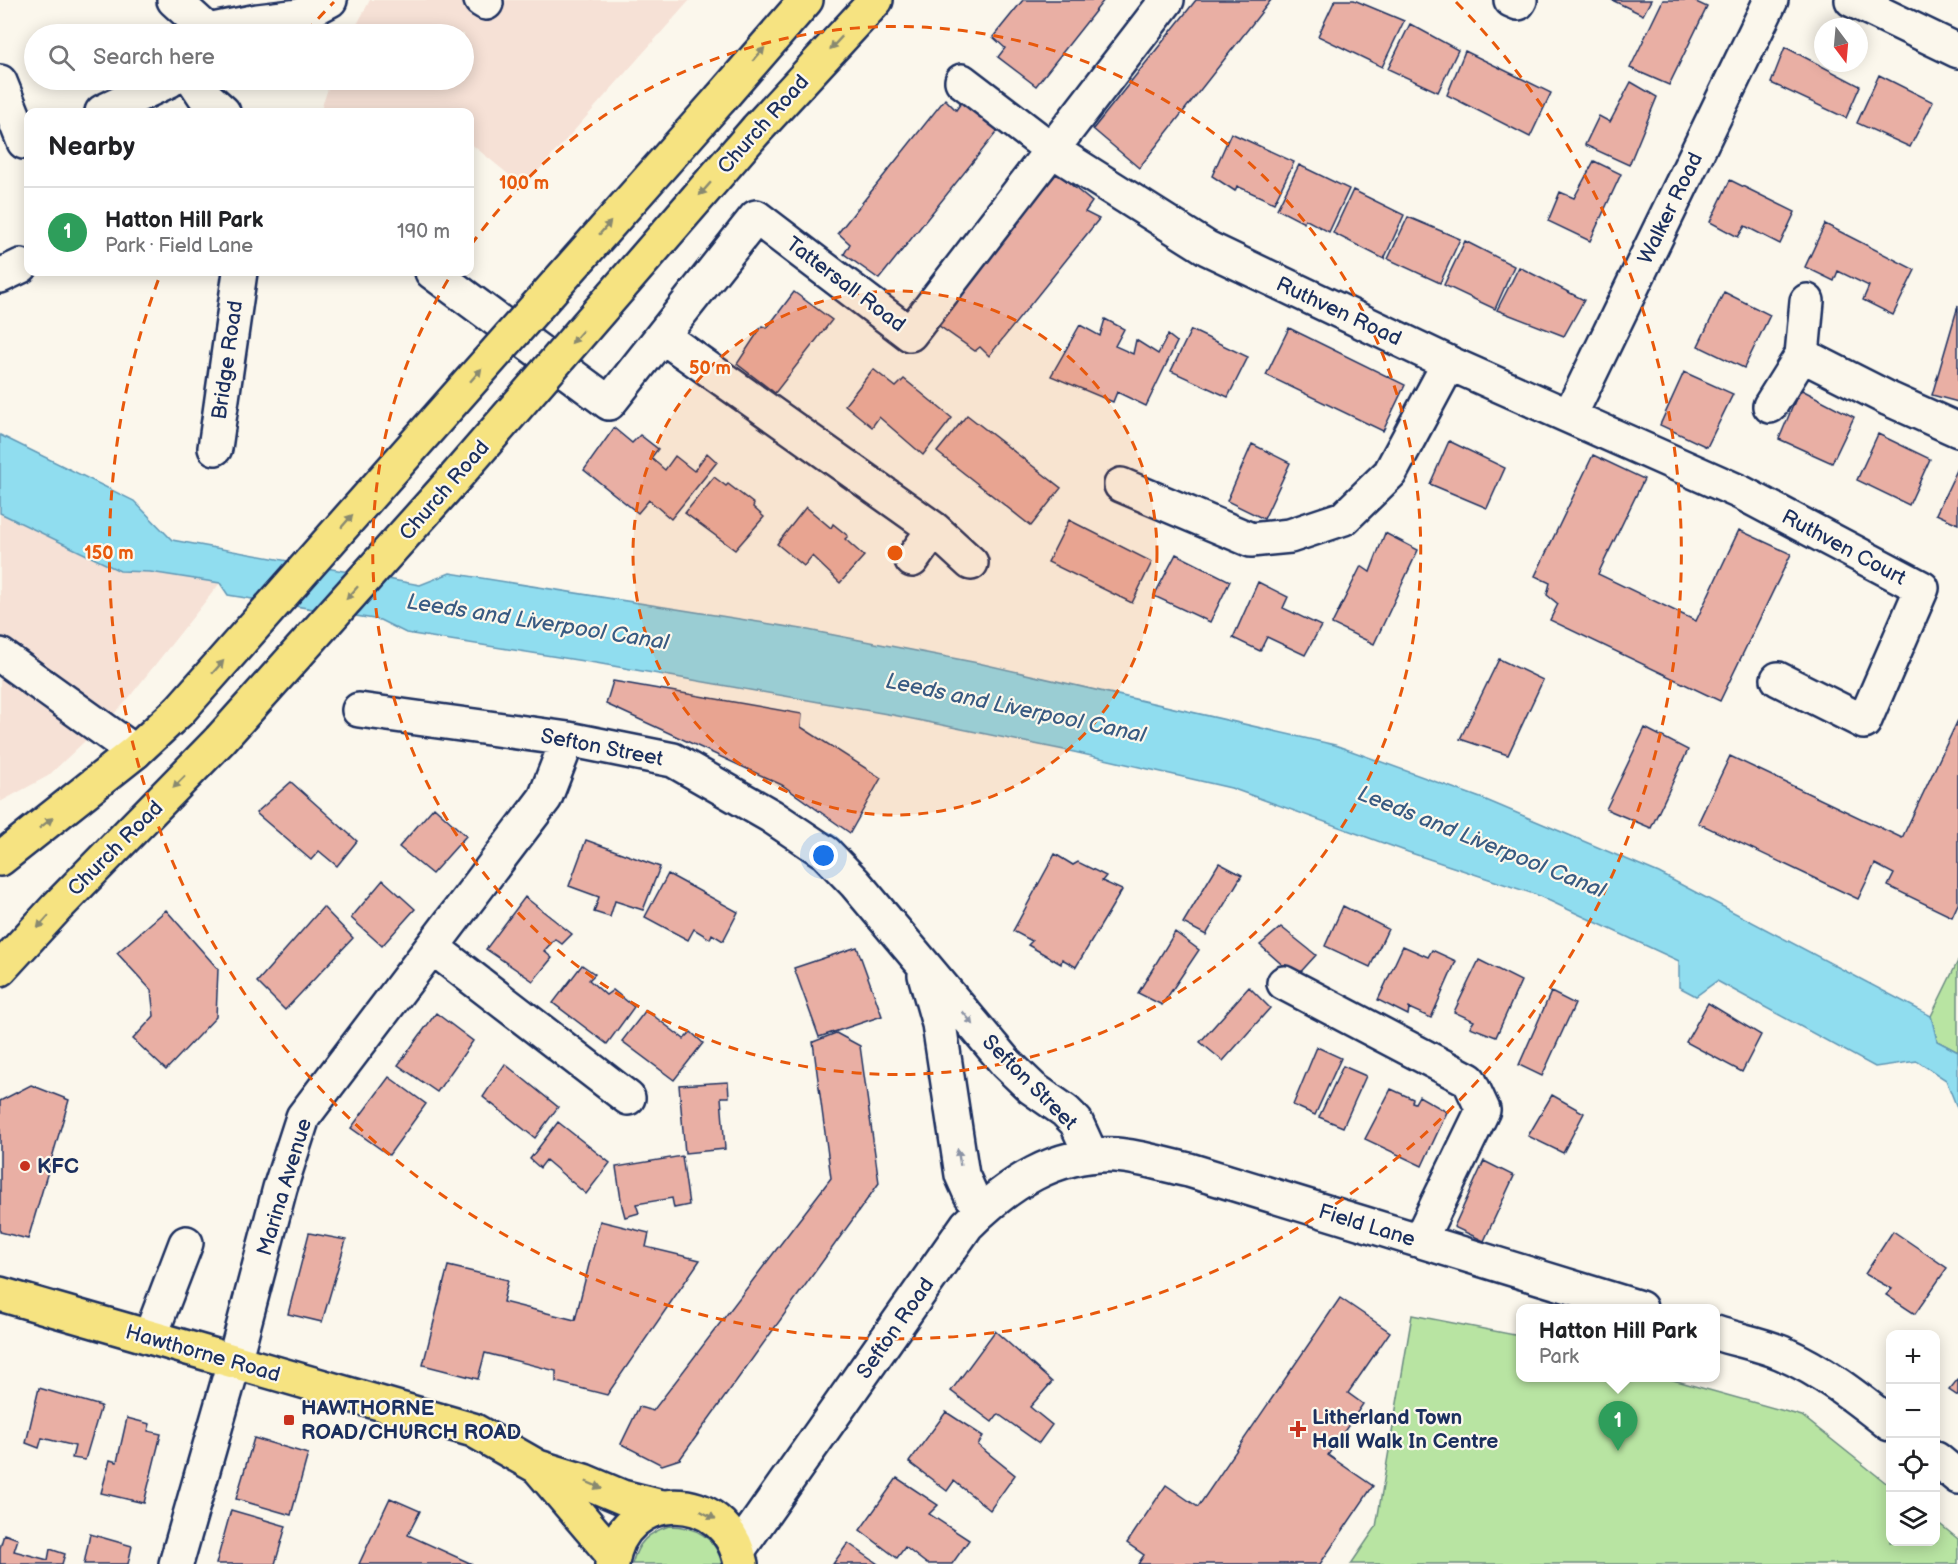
<!DOCTYPE html>
<html lang="en">
<head>
<meta charset="utf-8">
<style>
  :root { --surface:#fff; --page:#f6f6f6; --text:#202124; --muted:#757577; --line:#e0e0e0; --accent:#1a73e8 }
  body { margin:0; font-family:"Balsamiq Sans",sans-serif; background:var(--page); color:var(--text) }
  .controls { position:absolute; right:18px; bottom:18px; display:grid; overflow:hidden; border-radius:12px; box-shadow:0 3px 15px #0003 }
  .controls button { width:54px; height:54px; display:grid; place-items:center; padding:0; border:0; border-bottom:2px solid var(--line); background:var(--surface); color:var(--text); font:30px sans-serif }
  .compass { position:absolute; left:1814px; top:18px; width:54px; height:54px; border-radius:50%; background:var(--surface); box-shadow:0 3px 15px #0003; rotate:164deg }
  .you { position:absolute; left:824px; top:856px; width:21px; height:21px; margin:-15px; border:4px solid #fff; border-radius:50%; background:#1a73e8; box-shadow:0 0 0 9px #1a73e833 }
  .badge { display:grid; place-items:center; width:39px; height:39px; border-radius:50%; background:var(--accent); color:#fff; font-size:20px; font-weight:700 }
  .pin { position:absolute; translate:-50% -50px; filter:drop-shadow(0 2px 3px #0008) }
  .pin::after { content:''; position:absolute; top:32px; width:21px; height:18px; background:inherit; clip-path:polygon(0 0,100% 0,50% 100%) }
  .popup { position:absolute; left:1516px; top:1304px; width:204px; height:78px; box-sizing:border-box; display:grid; place-content:center; border-radius:12px; background:var(--surface); filter:drop-shadow(0 2px 4px #0005); font-size:20px; white-space:nowrap; color:var(--muted) }
  .popup b { font-size:22px; color:var(--text) }
  .popup::after { content:''; position:absolute; left:50%; top:100%; margin-left:-12px; border:12px solid transparent; border-top-color:var(--surface) }
  .list { margin:0; padding:0; list-style:none }
  h2 { display:flex; justify-content:space-between; align-items:center; height:78px; margin:0; padding:0 24px; font-size:26px }
  h2 small { font-size:20px; font-weight:400; color:var(--muted) }
  .list li { display:grid; grid-template-columns:39px 1fr auto; gap:18px; align-items:center; box-sizing:border-box; height:90px; padding:0 24px; border-top:2px solid var(--line) }
  .list b { display:block; font-size:22px; white-space:nowrap }
  .list p { margin:0; font-size:20px; white-space:nowrap; color:var(--muted) }
  .list em { font-size:20px; font-style:normal; color:var(--muted) }
  .icon { flex:none; width:33px; height:33px; fill:none; stroke:currentColor; stroke-width:2; stroke-linecap:round; stroke-linejoin:round }
  .map { position:relative; flex:none; width:1958px; height:1564px; overflow:hidden }
  .search { position:absolute; background:var(--surface); box-shadow:0 3px 15px #0003; left:24px; top:24px; width:450px; height:66px; display:flex; align-items:center; gap:15px; box-sizing:border-box; padding:0 21px; border-radius:33px; color:var(--muted); font-size:22px }
  .panel { position:absolute; background:var(--surface); box-shadow:0 3px 15px #0003; left:24px; top:108px; width:450px; height:168px; border-radius:12px }
  .map>svg:first-child { display:block }
  .built { fill:#f6e1d6 }
  .green { fill:#b8e4a2; stroke:#6a8a80; stroke-width:1.5 }
  .water { fill:#90ddef; stroke:#6197b5; stroke-width:1.5 }
  .building { fill:#e9afa4; stroke:#1b2f5e; stroke-width:1.5 }
  .lines { fill:none; stroke-linecap:round; stroke-linejoin:round }
  .minor-casing { stroke:#1b2f5e; stroke-width:38 }
  .major-casing { stroke:#1b2f5e; stroke-width:38 }
  .highway-casing { stroke:#1b2f5e; stroke-width:38 }
  .minor { stroke:#fbf7ec; stroke-width:33 }
  .major { stroke:#f6e381; stroke-width:33 }
  .highway { stroke:#f6e381; stroke-width:33 }
  .highway-bridge-casing { stroke:#1b2f5e; stroke-width:38; stroke-linecap:butt }
  .highway-bridge { stroke:#f6e381; stroke-width:33 }
  .oneway { fill:#888970 }
  .oneway2 { fill:#8b93a5 }
  .ring { fill:none; stroke:#e8590c; stroke-width:3; stroke-dasharray:10 8 }
  .poi-dot { fill:#c8321e; stroke:#fbf7ec; stroke-width:2 }
  .labels { text-anchor:middle; stroke-width:4.5; stroke-linejoin:round; paint-order:stroke }
  .street-label { font-size:21px; fill:#1b2f5e; stroke:#fbf7ec }
  .poi-label { font-size:21px; font-weight:bold; fill:#1b2f5e; stroke:#fbf7ec; text-anchor:start }
  .water-label { font-size:22px; font-style:italic; fill:#385a82; stroke:#fbf7ec }
  .centre { fill:#e8590c; stroke:#fbf7ec; stroke-width:3 }
  .ring-label { font-size:18px; text-anchor:middle; font-weight:bold; fill:#e8590c; stroke:#fbf7ec; stroke-width:4.5; stroke-linejoin:round; paint-order:stroke }
</style>
</head>
<body>
<div class="map">
<svg width="1958" height="1564" viewBox="0 0 1958 1564">
  <rect width="100%" height="100%" fill="#fbf7ec"/>
  <filter id="ink" filterUnits="userSpaceOnUse"><feTurbulence type="fractalNoise" baseFrequency=".0167" numOctaves="2"/><feDisplacementMap in="SourceGraphic" scale="12" xChannelSelector="R" yChannelSelector="G"/><feConvolveMatrix kernelMatrix="1 2 1 2 8 2 1 2 1" color-interpolation-filters="sRGB"/></filter>
  <g filter="url(#ink)">
    <path class="built" d="M370 0H690L524 187 470 143V112H320L331 80H464V34H352Z
      M0 513 120 571 150 572 220 583 123 705 48 776 0 802Z"/>
    <path class="green" d="M1958 961V1052L1937 1041 1931 1016Z
      M1412 1315 1520 1336V1378H1666L1802 1416 1890 1486V1542H1936V1521L1958 1539V1564H1351L1376 1527Z
      M669 1526C695 1526 716 1537 722 1564H632C638 1542 648 1533 669 1526Z"/>
    <path class="water" d="M0 435 134 501 172 540 420 585 450 573 808 630 978 663 1335 745 1486 800 1659 873 1931 1016 1937 1041 1958 1052V1110L1946 1080 1917 1061 1875 1067 1717 981 1696 996 1679 987V961L1537 895 1408 852 1231 788 1074 752 893 715 596 663 406 633 380 620 228 595 220 583 150 572 120 571 0 513Z"/>
    <path class="building" d="M1023 0H1104L1036 86 998 57 1005 48 993 37Z
      M1196 0H1271L1139 168 1093 129Z
      M1335 0H1354L1404 21 1382 67 1318 36Z
      M1612 0H1651L1643 15Z
      M1663 0H1692L1707 7 1669 85 1630 68Z
      M1410 24 1458 50 1438 92 1388 69Z
      M1785 47 1860 86 1846 118 1771 83Z
      M1465 51 1551 93 1530 137 1447 95Z
      M1879 75 1933 102 1910 147 1857 123Z
      M1631 82 1657 97 1629 165 1585 145 1599 116 1610 122Z
      M945 99 956 110 963 100 1000 128 879 279 844 254 850 244 838 233Z
      M1231 133 1294 162 1274 203 1237 186 1235 191 1212 176Z
      M1594 161 1621 174 1590 241 1548 221 1560 192 1574 198Z
      M1299 165 1349 189 1329 232 1305 219 1304 223 1277 209Z
      M1057 173 1092 202 1085 212 1099 219 989 356 980 347 975 351 935 323Z
      M1730 180 1795 212 1780 244 1745 226 1738 237 1710 222Z
      M1353 190 1404 215 1384 259 1333 233Z
      M1408 217 1460 239 1440 283 1388 259Z
      M1825 224 1915 270 1893 315 1863 300 1869 286 1838 271 1834 281 1805 267Z
      M1465 241 1514 266 1495 309 1444 285Z
      M1519 267 1584 300 1564 336 1497 310Z
      M794 292 832 320 775 393 737 364 762 326 767 328Z
      M1724 292 1770 315 1744 368 1698 346Z
      M1958 306V402L1932 395Z
      M1105 319 1124 329 1115 346 1133 354 1136 340 1158 354 1168 335 1177 342 1146 406 1117 392 1113 402 1051 376 1080 325 1100 336Z
      M1289 328 1405 385 1383 431 1266 375Z
      M1191 330 1248 357 1228 397 1171 371Z
      M873 369 896 387 904 379 952 418 923 455 879 417 872 427 845 405Z
      M1684 372 1733 394 1707 447 1660 425Z
      M1800 389 1854 417 1832 463 1779 439Z
      M967 415 1061 488 1031 526 937 452Z
      M614 428 632 443 640 435 658 449 651 458 665 470 675 456 694 471 707 453 717 462 671 519 649 500 638 513 584 470Z
      M1878 434 1930 459 1909 505 1857 480Z
      M1449 441 1505 468 1487 508 1430 484Z
      M1252 444 1290 463 1264 519 1227 501Z
      M1593 455 1644 479 1598 574 1696 621 1739 530 1791 554 1720 701 1550 620 1558 604 1547 595 1550 583 1535 576Z
      M1958 468V524L1936 514Z
      M714 477 726 486 728 484 754 504 753 507 764 517 735 550 685 513Z
      M806 507 831 528 833 524 848 536 845 539 864 556 840 583 812 556 804 566 777 544Z
      M1069 520 1152 562 1132 603 1048 562Z
      M1385 533 1418 550 1374 644 1332 624 1361 566 1370 572Z
      M1176 554 1230 581 1210 622 1154 596Z
      M1258 582 1288 597 1283 608 1321 626 1305 655 1267 637 1260 651 1233 638Z
      M1499 659 1543 680 1508 755 1460 739Z
      M613 681 802 714 801 727 881 778 850 833 782 785 606 704Z
      M1958 720V904L1952 917 1888 886 1894 874 1875 864 1858 899 1698 823 1730 756 1902 838Z
      M1645 728 1688 750 1651 828 1606 809Z
      M291 782 357 841 337 866 319 851 311 860 256 813Z
      M434 807 466 836 432 874 399 847Z
      M586 840 660 867 643 910 615 901 610 917 594 912 599 897 569 886Z
      M1055 854 1073 865 1078 862 1106 876 1102 881 1122 890 1076 967 1062 959 1061 964 1028 945 1032 941 1013 931Z
      M1219 863 1242 875 1206 935 1183 923Z
      M668 874 738 912 723 941 712 934 710 939 694 929 688 940 645 917Z
      M383 880 415 909 382 946 351 918Z
      M525 897 572 934 562 944 555 939 544 951 552 958 533 981 486 949Z
      M1343 906 1388 929 1370 967 1325 946Z
      M323 907 353 938 285 1010 257 982Z
      M166 910 218 969 216 1017 166 1070 133 1039 154 1016 151 990 117 953Z
      M1281 927 1316 955 1296 977 1260 945Z
      M1175 932 1199 950 1162 1005 1138 993Z
      M1403 946 1428 957 1432 950 1456 961 1431 1018 1409 1008 1408 1015 1378 1000Z
      M857 947 882 1016 819 1037 794 968Z
      M1479 960 1521 981 1496 1037 1470 1027 1474 1021 1454 1012Z
      M582 965 595 974 589 980 606 995 613 990 634 1007 607 1044 553 1003Z
      M1249 987 1270 1008 1223 1061 1200 1042Z
      M1551 992 1575 1004 1542 1076 1519 1065Z
      M1708 1003 1761 1035 1742 1072 1686 1042Z
      M646 1010 684 1039 691 1032 703 1043 674 1080 622 1041Z
      M436 1013 473 1041 437 1092 398 1065Z
      M836 1033 860 1046 879 1183 680 1459 662 1465 621 1444 639 1407 653 1411 831 1178 813 1042Z
      M1317 1047 1341 1058 1315 1115 1293 1105Z
      M505 1064 558 1107 535 1138 483 1097Z
      M1343 1066 1366 1076 1343 1127 1319 1117Z
      M389 1077 426 1104 389 1155 351 1128Z
      M728 1082 729 1097H721L725 1149 685 1153 679 1085Z
      M31 1085 69 1100 28 1239 0 1232V1101Z
      M1391 1089 1413 1099 1412 1102 1415 1103 1419 1096 1447 1112 1422 1166 1365 1139Z
      M1552 1095 1584 1113 1563 1153 1528 1136Z
      M558 1122 610 1163 586 1194 546 1160 540 1168 530 1159Z
      M682 1156 689 1205 674 1208 672 1198 636 1204 639 1213 625 1217 622 1206 616 1167Z
      M1484 1161 1514 1176 1484 1241 1454 1227Z
      M600 1221 649 1233 646 1247 700 1260 607 1395 556 1382V1371L485 1353 478 1379 423 1365 448 1266 508 1280 503 1302 575 1320Z
      M1893 1231 1947 1268 1915 1314 1886 1295 1892 1289 1865 1274Z
      M309 1233 346 1240 322 1322 288 1314Z
      M1340 1298 1390 1332 1348 1393 1363 1404 1328 1455 1373 1486 1320 1564H1138L1144 1555 1127 1543 1166 1485 1198 1507Z
      M995 1331 1052 1382 1030 1407 1052 1425 1039 1443 998 1414 992 1422 951 1391Z
      M1958 1379V1396L1949 1390Z
      M39 1388 101 1406 85 1460 72 1458 75 1446 42 1438 39 1448 26 1443Z
      M946 1412 983 1436 978 1445 1015 1475 990 1510 954 1481 947 1491 909 1462Z
      M127 1418 150 1424 148 1431 161 1434 144 1503 101 1493 110 1460 117 1462Z
      M254 1438 308 1454 291 1515 236 1499Z
      M897 1478 938 1505 929 1514 969 1540 952 1564H927L905 1547 897 1558 860 1530Z
      M390 1498 420 1511 408 1535 472 1564H359Z
      M231 1510 286 1526 275 1564H216Z
      M4 1534 18 1539 14 1551 48 1560 50 1549 65 1554 62 1564H0V1548Z
      M90 1534 132 1546 128 1564H84Z
      M848 1543 878 1564H833Z"/>
    <g class="lines">
      <defs>
        <path id="minor" d="M174 0 208 31 258 21 300 16 330 0
          M481 0 486 3
          M1511 0 1518 3 1520 0
          M1852 0 1958 51
          M194 80 204 95 223 112
          M962 81 1052 150 1207 248 1449 363 1742 493 1922 588 1864 722 1778 679
          M0 82 24 142
          M102 112 170 80
          M432 272 609 403 756 217 910 334 1167 0
          M0 276 21 266
          M662 336 934 529 971 563
          M1802 355 1889 399 1958 430
          M1770 406 1802 355 1807 301
          M1570 415 1771 0
          M215 448 240 272
          M1121 485 1251 540 1290 536 1344 518 1390 473 1449 363
          M912 560 934 529
          M0 655 135 752
          M359 710 568 739 673 760 771 816 826 853 855 883 1006 1063 1032 1088 1065 1111 1076 1122 1091 1155
          M432 947 628 1098
          M925 975 939 1024 962 1175 971 1195 983 1209
          M1284 983 1469 1080 1483 1110 1420 1240
          M1716 1333C1737 1340 1761 1344 1782 1353 1823 1371 1856 1397 1890 1424
          M150 1337 186 1243
          M1936 1459 1958 1477
          M739 1549 967 1225C1008 1184 1056 1152 1116 1155 1141 1157 1165 1165 1189 1170L1640 1308
          M176 1564 234 1362 280 1188 303 1117 545 798 568 739"/>
        <path id="major" d="M0 1294 473 1430 538 1467 584 1481 622 1497 662 1507
          M538 1467 613 1555
          M612 1564C621 1489 726 1485 741 1564"/>
        <path id="highway" d="M721 98 806 0
          M757 129 876 0
          M0 859 135 752 179 711
          M0 969 56 908 220 740"/>
      </defs>
      <use href="#minor" class="minor-casing"/>
      <use href="#major" class="major-casing"/>
      <use href="#highway" class="highway-casing"/>
      <use href="#minor" class="minor"/>
      <use href="#major" class="major"/>
      <use href="#highway" class="highway"/>
      <defs>
        <path id="highway-bridge" d="M179 711 721 98
          M220 740 454 479 757 129"/>
      </defs>
      <use href="#highway-bridge" class="highway-bridge-casing"/>
      <use href="#highway-bridge" class="highway-bridge"/>
    </g>
    <defs><path id="oneway-solid" d="M-6-.8H1V-3.2L6.5 0L1 3.2V.8H-6Z" transform="scale(1.5)"/></defs>
    <g class="oneway">
      <use href="#oneway-solid" transform="translate(836 43) rotate(133)"/>
      <use href="#oneway-solid" transform="translate(759 54) rotate(-49)"/>
      <use href="#oneway-solid" transform="translate(705 189) rotate(131)"/>
      <use href="#oneway-solid" transform="translate(605 228) rotate(-49)"/>
      <use href="#oneway-solid" transform="translate(577 337) rotate(131)"/>
      <use href="#oneway-solid" transform="translate(476 375) rotate(-49)"/>
      <use href="#oneway-solid" transform="translate(347 521) rotate(-49)"/>
      <use href="#oneway-solid" transform="translate(352 593) rotate(132)"/>
      <use href="#oneway-solid" transform="translate(218 667) rotate(-49)"/>
      <use href="#oneway-solid" transform="translate(179 782) rotate(135)"/>
      <use href="#oneway-solid" transform="translate(46 823) rotate(-38)"/>
      <use href="#oneway-solid" transform="translate(43 922) rotate(132)"/>
      <use href="#oneway-solid" transform="translate(594 1485) rotate(23)"/>
      <use href="#oneway-solid" transform="translate(708 1515) rotate(28)"/>
    </g>
    <g class="oneway2">
      <use href="#oneway-solid" transform="translate(968 1018) rotate(50)"/>
      <use href="#oneway-solid" transform="translate(959 1157) rotate(-99)"/>
    </g>
  </g>
  <circle cx="895" cy="553" r="262" fill="#e8590c" fill-opacity=".12"/>
  <g class="ring">
    <circle cx="895" cy="553" r="262"/>
    <path d="M471 245A524 524 0 1 1 451 275"/>
    <path d="M306 32A786 786 0 0 1 334 2M1456 2A786 786 0 1 1 159 278"/>
  </g>
  <g class="poi-dot">
    <circle cx="25" cy="1166" r="6"/>
    <rect x="283" y="1414" width="12" height="12" rx="3"/>
    <path d="M1295 1420h6v6h6v6h-6v6h-6v-6h-6v-6h6z"/>
  </g>
  <g class="labels">
    <g class="street-label">
      <text transform="translate(763 124) rotate(-48)" y="7">Church Road</text>
      <text transform="translate(1670 208) rotate(-64)" y="7">Walker Road</text>
      <text transform="translate(846 284) rotate(37)" y="7">Tattersall Road</text>
      <text transform="translate(1339 311) rotate(25)" y="7">Ruthven Road</text>
      <text transform="translate(227 360) rotate(-82)" y="7">Bridge Road</text>
      <text transform="translate(444 490) rotate(-49)" y="7">Church Road</text>
      <text transform="translate(1844 547) rotate(28)" y="7">Ruthven Court</text>
      <text transform="translate(602 747) rotate(11)" y="7">Sefton Street</text>
      <text transform="translate(115 848) rotate(-45)" y="7">Church Road</text>
      <text transform="translate(1030 1082) rotate(45)" y="7">Sefton Street</text>
      <text transform="translate(284 1187) rotate(-73)" y="7">Marina Avenue</text>
      <text transform="translate(1367 1225) rotate(17)" y="7">Field Lane</text>
      <text transform="translate(895 1328) rotate(-55)" y="7">Sefton Road</text>
      <text transform="translate(203 1353) rotate(16)" y="7">Hawthorne Road</text>
    </g>
    <g class="poi-label">
      <text x="37" y="1173">KFC</text>
      <text x="301" y="1415">HAWTHORNE<tspan x="301" dy="24">ROAD/CHURCH ROAD</tspan></text>
      <text x="1312" y="1424">Litherland Town<tspan x="1312" dy="24">Hall Walk In Centre</tspan></text>
    </g>
    <g class="water-label">
      <text transform="translate(538 621) rotate(9)" y="8">Leeds and Liverpool Canal</text>
      <text transform="translate(1016 707) rotate(12)" y="8">Leeds and Liverpool Canal</text>
      <text transform="translate(1482 841) rotate(22)" y="8">Leeds and Liverpool Canal</text>
    </g>
  </g>
  <circle cx="895" cy="553" r="9" class="centre"/>
  <g class="ring-label">
    <text x="524" y="189">100 m</text>
    <text x="710" y="374">50 m</text>
    <text x="109" y="559">150 m</text>
  </g>
</svg>
<div class="controls">
<button>+</button>
<button>−</button>
<button><svg class="icon" aria-label="locate" viewBox="0 0 24 24"><circle cx="12" cy="12" r="6"/><path d="M12 2v4M12 18v4M2 12h4M18 12h4"/></svg></button>
<button><svg class="icon" aria-label="layers" viewBox="0 0 24 24"><path d="M12 4l9 5-9 5-9-5zM3 14l9 5 9-5"/></svg></button>
</div>
<svg class="compass" viewBox="-18 -18 36 36"><path d="M0-13l5 13h-10z" fill="#e53935"/><path d="M0 13l5-13h-10z" fill="#757577"/></svg>
<div class="you"></div>
<div class="pin badge" style="left:1618px;top:1451px;background:#2e9e5b">1</div>
<div class="popup"><b>Hatton Hill Park</b>Park</div>
<div class="search"><svg class="icon" aria-label="search" viewBox="0 0 24 24"><circle cx="10" cy="10" r="6"/><path d="M15 15l6 6"/></svg>Search here</div>
<section class="panel">
<h2>Nearby<small></small></h2>
<ul class="list">
<li><span class="badge" style="background:#2e9e5b">1</span><div><b>Hatton Hill Park</b><p>Park · Field Lane</p></div><em>190 m</em></li>
</ul>
</section>
</div>
</body>
</html>
